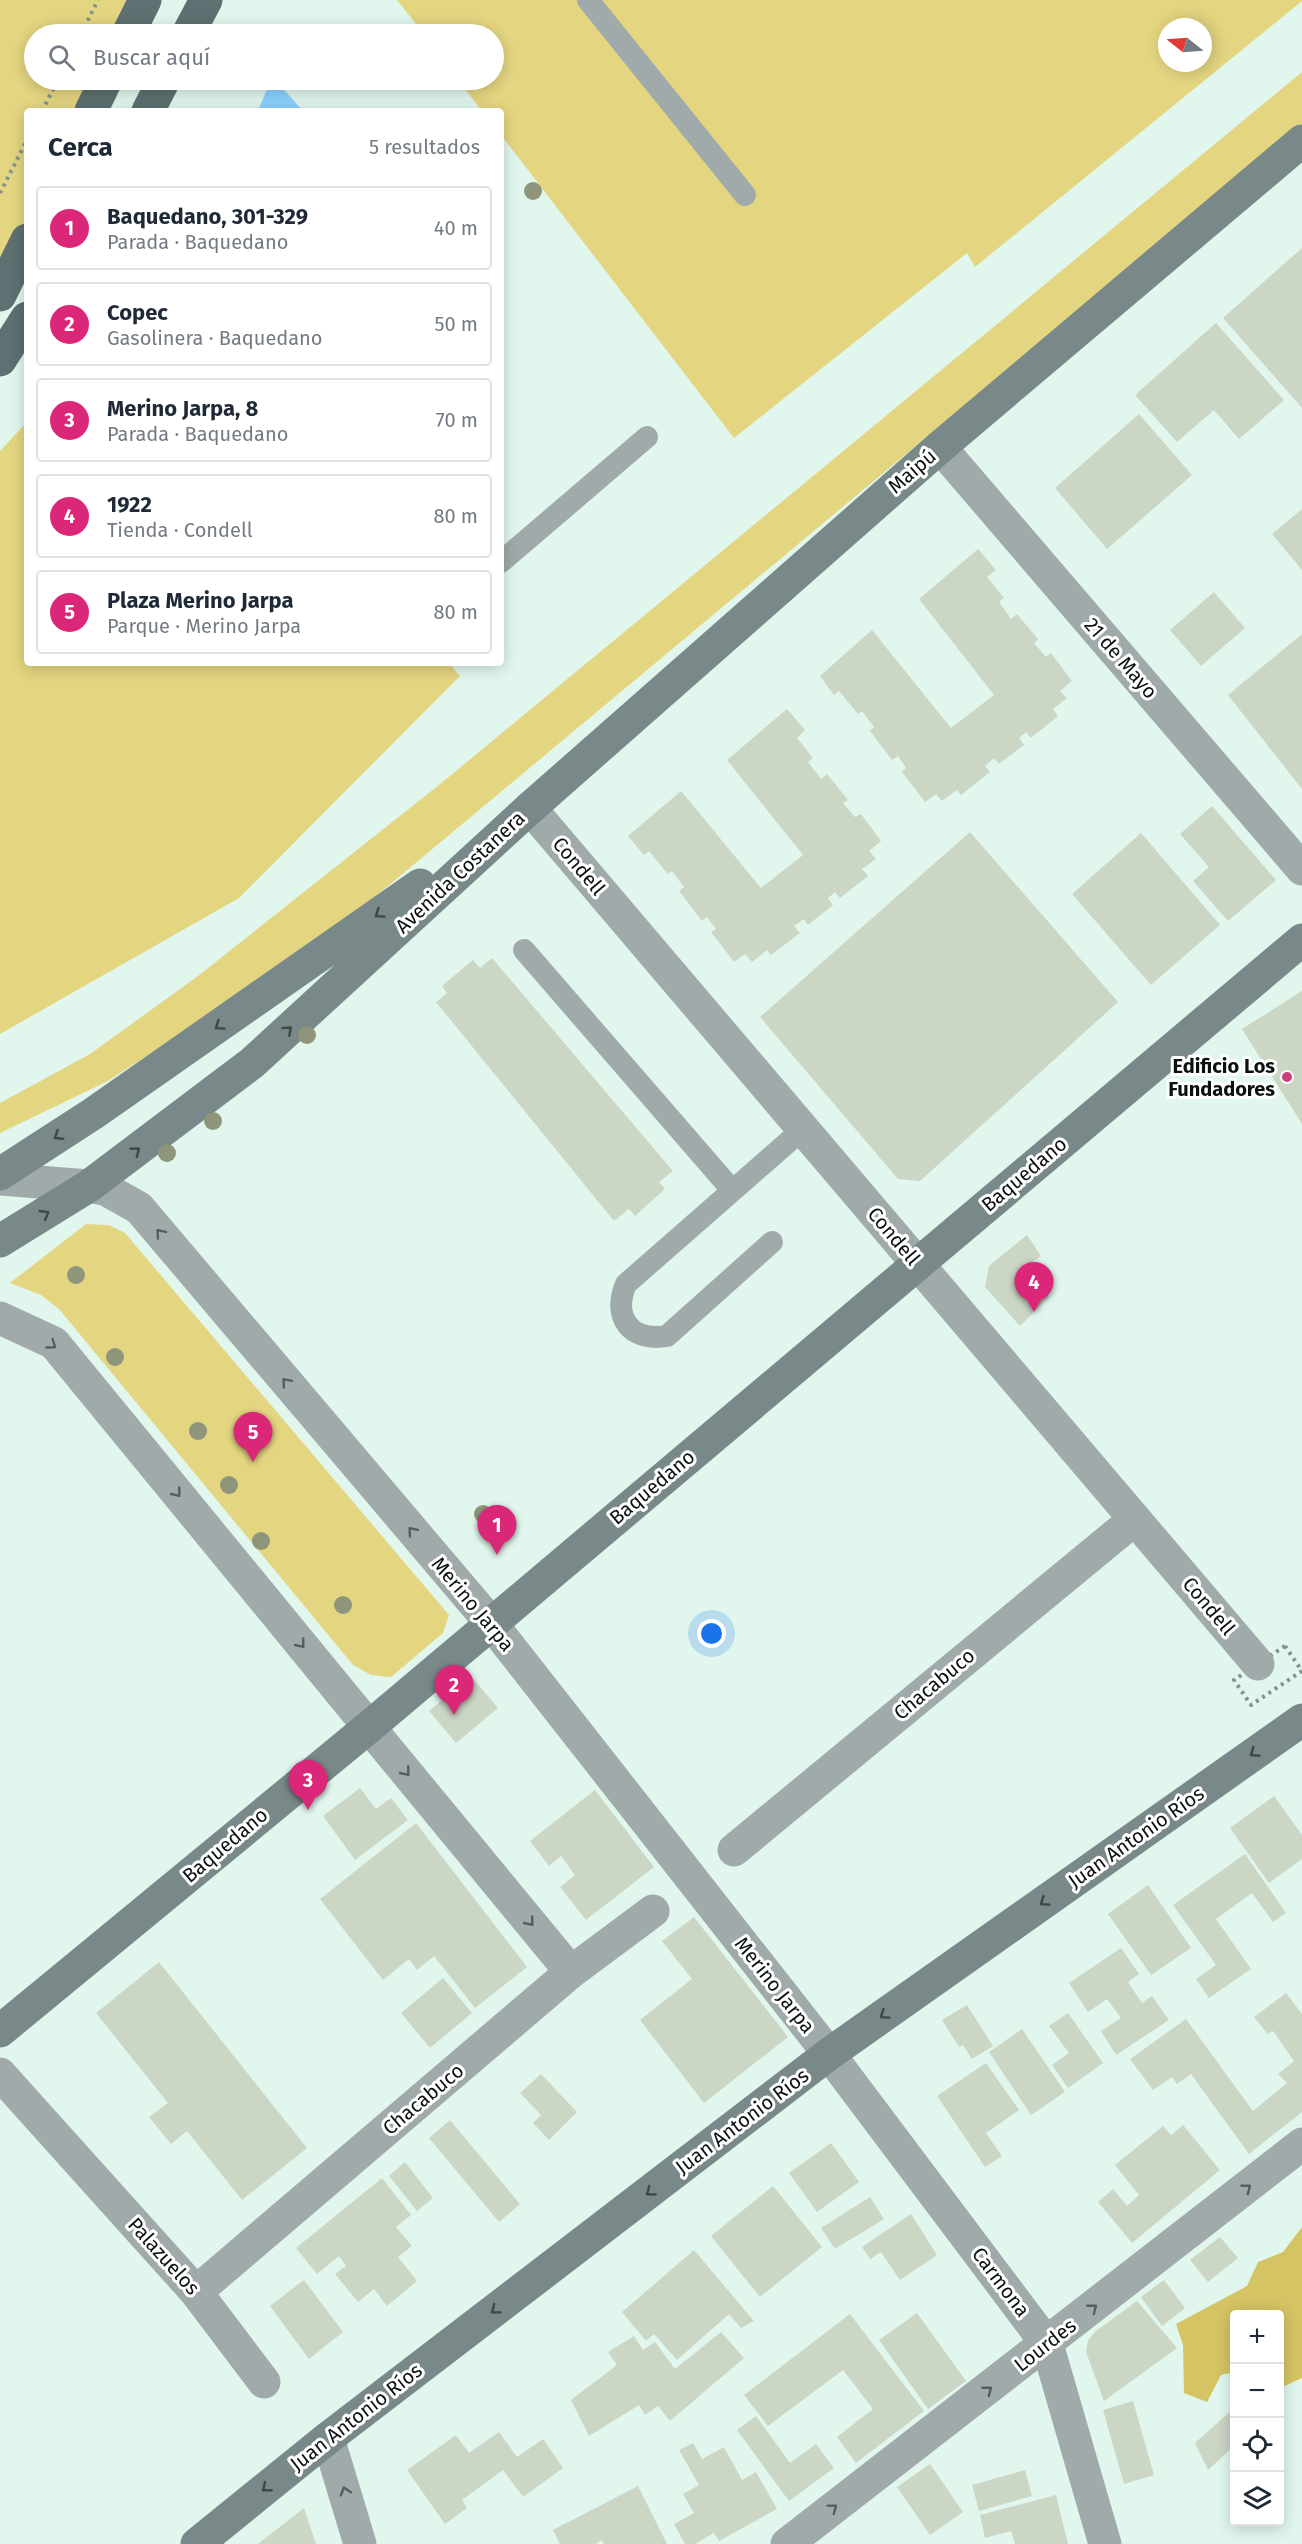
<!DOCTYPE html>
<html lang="es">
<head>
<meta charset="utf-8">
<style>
  :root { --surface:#fff; --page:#f6f6f7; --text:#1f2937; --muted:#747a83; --line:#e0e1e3; --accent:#db2777 }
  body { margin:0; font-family:"Fira Sans",sans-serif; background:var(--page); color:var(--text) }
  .controls { position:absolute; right:18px; bottom:18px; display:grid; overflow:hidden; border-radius:6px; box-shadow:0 3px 15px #0003 }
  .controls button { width:54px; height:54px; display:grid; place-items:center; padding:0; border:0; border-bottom:2px solid var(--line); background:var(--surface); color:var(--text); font:30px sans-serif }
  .compass { position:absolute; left:1158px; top:18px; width:54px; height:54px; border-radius:50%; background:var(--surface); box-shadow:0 3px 15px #0003; rotate:287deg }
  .you { position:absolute; left:712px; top:1634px; width:21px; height:21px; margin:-15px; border:4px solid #fff; border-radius:50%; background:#1a73e8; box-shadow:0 0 0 9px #1a73e833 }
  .badge { display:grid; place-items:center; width:39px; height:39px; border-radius:50%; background:var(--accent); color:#fff; font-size:20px; font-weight:700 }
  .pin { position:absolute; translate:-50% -50px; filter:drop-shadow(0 2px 3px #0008) }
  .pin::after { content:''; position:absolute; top:32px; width:21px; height:18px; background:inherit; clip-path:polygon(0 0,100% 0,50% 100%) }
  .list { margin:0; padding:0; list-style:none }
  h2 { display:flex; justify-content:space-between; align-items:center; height:78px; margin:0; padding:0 24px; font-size:26px }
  h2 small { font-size:20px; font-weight:400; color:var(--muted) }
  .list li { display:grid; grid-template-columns:39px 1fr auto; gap:18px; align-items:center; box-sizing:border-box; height:84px; margin:0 12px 12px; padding:0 12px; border:2px solid var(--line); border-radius:6px }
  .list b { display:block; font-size:22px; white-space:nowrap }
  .list p { margin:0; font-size:20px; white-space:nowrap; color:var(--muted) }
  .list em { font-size:20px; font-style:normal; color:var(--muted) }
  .icon { flex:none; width:33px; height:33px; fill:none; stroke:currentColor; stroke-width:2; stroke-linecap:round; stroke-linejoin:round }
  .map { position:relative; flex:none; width:1302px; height:2544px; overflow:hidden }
  .search { position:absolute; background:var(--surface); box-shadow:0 3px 15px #0003; left:24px; top:24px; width:480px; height:66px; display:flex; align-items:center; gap:15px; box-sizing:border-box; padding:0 21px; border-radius:33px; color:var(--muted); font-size:22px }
  .panel { position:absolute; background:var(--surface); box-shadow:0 3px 15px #0003; left:24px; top:108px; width:480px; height:558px; border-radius:6px }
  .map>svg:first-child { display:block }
  .green { fill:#e4d581; fill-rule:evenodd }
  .forest { fill:#d5c464 }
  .water { fill:#8bd2ff }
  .building { fill:#cbd6c5 }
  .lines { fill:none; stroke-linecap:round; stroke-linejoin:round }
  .path { stroke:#83928d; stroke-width:4; stroke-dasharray:3 4.5; stroke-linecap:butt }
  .service { stroke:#a0aaab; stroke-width:22 }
  .minor { stroke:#a0aaab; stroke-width:33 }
  .tertiary { stroke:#a0aaab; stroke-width:33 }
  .secondary { stroke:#798889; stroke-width:33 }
  .primary { stroke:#5e7071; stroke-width:33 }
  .tree { fill:#8f957a }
  .oneway { stroke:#3c4746 }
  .oneway2 { stroke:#555e5d }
  .poi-dot { fill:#c73f7d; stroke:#fefefe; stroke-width:2 }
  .labels { text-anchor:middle; stroke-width:6; stroke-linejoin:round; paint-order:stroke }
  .street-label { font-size:20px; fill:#0a110f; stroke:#fefefe }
  .poi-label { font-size:20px; font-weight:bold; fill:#0a110f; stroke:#fefefe; text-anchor:end }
</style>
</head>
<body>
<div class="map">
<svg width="1302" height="2544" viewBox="0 0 1302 2544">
  <rect width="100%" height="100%" fill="#e1f7ee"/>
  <path class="green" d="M0 0H155L136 34H34V80H110L92 111H27V225L0 272Z
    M397 0H1302V1L975 267 967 253 734 438 501 135V111H482L458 80H494V34H424ZM1167 27H1203V63H1167Z
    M1302 72V124L364 906 225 1006 106 1082 0 1133V1103L90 1054 198 976 439 785Z
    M27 422V663H449L460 676 239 898 0 1034V451Z
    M86 1224 109 1225 125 1233 449 1615 443 1633 391 1677 371 1675 353 1665 59 1309 41 1295 10 1283Z"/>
  <path class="forest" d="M1302 2227V2378L1280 2388V2314H1234V2372L1221 2375 1207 2402 1184 2393 1183 2345 1176 2324 1247 2286 1258 2262 1283 2252Z"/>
  <path class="water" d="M278 83 303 111H258L267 89Z"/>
  <path class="building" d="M1302 248V408L1223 318Z
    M1216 323 1284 400 1239 439 1214 410 1177 442 1135 395Z
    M1139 414 1192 475 1107 549 1055 488Z
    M1302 509V570L1272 534Z
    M978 549 996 570 987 577 1004 598 999 602 1011 619 1017 614 1038 639 1034 643 1046 657 1051 653 1072 681 1060 691 1067 698 1053 709 1058 716 1031 738 1026 732 1019 738 1024 745 999 764 994 758 985 766 990 772 961 795 957 790 942 801 936 794 925 802 902 772 906 768 898 756 892 760 870 731 874 727 862 711 858 714 839 691 834 695 820 676 872 630 951 728 994 695 919 599Z
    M1214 592 1245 628 1201 666 1170 630Z
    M1302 634V789L1228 695Z
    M787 709 805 730 797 738 813 758 808 762 821 779 827 774 848 800 843 803 855 817 861 814 881 841 869 851 876 859 862 869 868 876 840 898 835 892 828 898 833 905 808 925 804 919 794 926 800 933 771 955 767 950 752 962 745 954 734 962 711 932 716 929 707 917 702 921 679 891 684 887 672 871 668 874 649 851 644 855 628 836 681 791 761 888 803 855 727 760Z
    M1212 806 1276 880 1228 921 1193 881 1209 867 1180 834Z
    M970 832 1118 1002 920 1181 898 1179 760 1017Z
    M1141 833 1220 925 1151 985 1072 894Z
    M492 958 673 1171 659 1182 665 1189 635 1216 629 1209 614 1221 436 1002 447 993 442 986 473 960 480 968Z
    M1302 991V1124L1242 1029Z
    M1027 1235 1041 1256 1025 1268 1049 1297 1020 1326 985 1287 989 1266Z
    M471 1676 498 1708 456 1743 429 1711Z
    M360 1788 376 1809 391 1798 408 1820 355 1860 323 1816Z
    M595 1790 654 1867 586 1920 560 1887 575 1875 561 1856 549 1866 530 1841Z
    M1274 1796 1302 1835V1859L1269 1883 1230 1828Z
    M416 1823 527 1967 475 2008 434 1956 417 1970 409 1959 383 1980 320 1899Z
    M1245 1854 1286 1913 1273 1922 1252 1893 1216 1919 1251 1969 1209 1998 1196 1979 1216 1965 1173 1905Z
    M1148 1885 1191 1948 1151 1975 1108 1914Z
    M694 1917 788 2037 704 2103 640 2020 692 1979 662 1941Z
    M1121 1948 1139 1974 1128 1982 1142 2003 1152 1996 1169 2020 1116 2055 1101 2031 1121 2018 1107 1999 1088 2012 1069 1983Z
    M159 1962 307 2148 242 2200 187 2131 171 2144 149 2117 168 2103 96 2013Z
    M443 1978 472 2013 430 2048 401 2013Z
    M1286 1993 1302 2014V2112L1249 2154 1191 2074 1177 2084 1172 2077 1153 2090 1130 2059 1186 2019 1253 2111 1287 2083 1278 2074 1294 2061 1273 2031 1268 2034 1254 2017Z
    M967 2005 993 2046 972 2059 963 2045 959 2047 942 2020Z
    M1068 2013 1103 2063 1068 2088 1052 2065 1069 2053 1049 2026Z
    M1022 2029 1065 2092 1031 2115 989 2052Z
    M986 2063 1019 2110 986 2133 1002 2156 985 2167 937 2096Z
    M541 2074 577 2112 549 2140 533 2123 541 2115 520 2093Z
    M450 2120 520 2204 499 2222 429 2138Z
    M1183 2125 1220 2170 1132 2243 1098 2202 1113 2189 1127 2206 1139 2195 1115 2165 1163 2126 1171 2135Z
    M831 2143 859 2182 817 2212 789 2173Z
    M405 2162 433 2198 417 2211 389 2176Z
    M382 2178 411 2215 396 2227 412 2246 398 2257 417 2281 387 2306 374 2289 358 2302 335 2274 346 2266 339 2256 317 2274 296 2248Z
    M773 2186 822 2247 760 2297 711 2236Z
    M870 2197 884 2219 835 2249 821 2228Z
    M911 2214 937 2255 900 2280 881 2252 870 2259 862 2247Z
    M1220 2237 1238 2258 1208 2282 1190 2260Z
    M694 2250 754 2321 741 2328 729 2314 677 2360 654 2334 646 2341 622 2312Z
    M304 2280 343 2332 309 2359 270 2306Z
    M1164 2280 1185 2308 1162 2326 1141 2297Z
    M1137 2301 1177 2348 1104 2401 1086 2352 1088 2340 1096 2331Z
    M917 2313 966 2381 928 2409 879 2340Z
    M850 2314 924 2411 856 2463 837 2437 873 2409 843 2370 768 2426 744 2395Z
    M721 2332 744 2358 670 2421 658 2406 645 2415 639 2405 589 2436 571 2400 617 2365 608 2352 634 2336 643 2350 655 2342 675 2369Z
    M1133 2401 1154 2475 1124 2484 1103 2410Z
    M1234 2408V2446L1208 2470 1195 2443Z
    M756 2416 790 2463 816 2444 834 2468 789 2501 737 2430Z
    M499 2432 517 2457 543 2439 563 2468 523 2497 503 2470 462 2500 467 2508 445 2524 407 2470 456 2435 469 2453Z
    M693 2443 702 2459 724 2447 742 2480 756 2472 777 2509 719 2541 714 2533 695 2544H685L674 2524 694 2513 683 2494 699 2485 679 2450Z
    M930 2464 963 2512 930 2535 897 2487Z
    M1025 2470 1032 2496 979 2511 972 2485Z
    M638 2486 667 2544H604L602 2540 595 2544H560L553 2530Z
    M1056 2495 1068 2544H1015L1011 2531 985 2538 980 2515Z
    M304 2508 316 2544H258Z"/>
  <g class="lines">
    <path class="path" d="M81 34 98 0
      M42 111 58 80
      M0 193 27 140
      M1285 1646 1302 1671 1251 1705 1234 1680Z"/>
    <path class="service" d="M588 0 745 195
      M501 562 647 437
      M524 950 732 1190
      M772 1242 667 1336C630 1342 612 1317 626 1284L803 1129"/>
    <path class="minor" d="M940 447 1302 869
      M530 808 1258 1664
      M369 1727 571 1972
      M734 1850 1135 1519
      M0 2074 196 2292 264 2382
      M196 2292 571 1972 653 1911
      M787 2544 1302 2144"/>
    <path class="tertiary" d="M0 1179 89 1186 107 1190 139 1208 491 1623 829 2054 1047 2344 1105 2544
      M0 1318 54 1343 369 1727
      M328 2438 360 2544"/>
    <path class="secondary" d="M0 1174 94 1113 420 885
      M0 1241 89 1186 252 1063 530 808 940 447 1302 141
      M0 2031 369 1727 1302 940
      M197 2544 328 2438 829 2054 1302 1720"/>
    <path class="primary" d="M128 34 145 0
      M188 34 206 0
      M91 111 106 80
      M148 111 164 80
      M0 295 27 240
      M0 360 27 318"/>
  </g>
  <g class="tree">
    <circle cx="533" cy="191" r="9"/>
    <circle cx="307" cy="1035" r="9"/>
    <circle cx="213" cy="1121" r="9"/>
    <circle cx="167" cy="1153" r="9"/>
    <circle cx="76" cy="1275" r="9"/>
    <circle cx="115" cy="1357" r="9"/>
    <circle cx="198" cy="1431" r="9"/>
    <circle cx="229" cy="1485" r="9"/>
    <circle cx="483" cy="1514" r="9"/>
    <circle cx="261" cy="1541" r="9"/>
    <circle cx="343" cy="1605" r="9"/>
  </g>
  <defs><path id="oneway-chevron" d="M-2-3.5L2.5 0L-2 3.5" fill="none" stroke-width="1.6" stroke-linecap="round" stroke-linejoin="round" transform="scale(1.5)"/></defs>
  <g class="oneway">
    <use href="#oneway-chevron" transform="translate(379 914) rotate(145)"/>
    <use href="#oneway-chevron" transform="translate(219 1026) rotate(145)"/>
    <use href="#oneway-chevron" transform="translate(288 1030) rotate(-42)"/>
    <use href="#oneway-chevron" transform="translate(58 1136) rotate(147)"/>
    <use href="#oneway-chevron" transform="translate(136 1151) rotate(-37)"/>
    <use href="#oneway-chevron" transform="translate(45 1214) rotate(-31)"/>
    <use href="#oneway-chevron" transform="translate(1254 1753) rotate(145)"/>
    <use href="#oneway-chevron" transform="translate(1044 1902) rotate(145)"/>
    <use href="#oneway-chevron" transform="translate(884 2015) rotate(145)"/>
    <use href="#oneway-chevron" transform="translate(650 2192) rotate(143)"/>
    <use href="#oneway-chevron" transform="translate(495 2310) rotate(143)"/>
    <use href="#oneway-chevron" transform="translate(266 2488) rotate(141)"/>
  </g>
  <g class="oneway2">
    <use href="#oneway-chevron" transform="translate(160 1233) rotate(-130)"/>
    <use href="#oneway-chevron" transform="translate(52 1345) rotate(36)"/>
    <use href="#oneway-chevron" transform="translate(286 1382) rotate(-130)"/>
    <use href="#oneway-chevron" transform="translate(177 1493) rotate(51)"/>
    <use href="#oneway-chevron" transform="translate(412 1531) rotate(-130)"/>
    <use href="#oneway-chevron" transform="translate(301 1644) rotate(51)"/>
    <use href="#oneway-chevron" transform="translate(406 1772) rotate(51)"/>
    <use href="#oneway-chevron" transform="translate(530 1922) rotate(51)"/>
    <use href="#oneway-chevron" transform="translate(1247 2188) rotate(-38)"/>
    <use href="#oneway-chevron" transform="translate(1093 2308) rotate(-38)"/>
    <use href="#oneway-chevron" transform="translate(988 2390) rotate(-38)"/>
    <use href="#oneway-chevron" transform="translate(345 2491) rotate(-107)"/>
    <use href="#oneway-chevron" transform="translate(833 2508) rotate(-37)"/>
  </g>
  <circle class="poi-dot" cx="1287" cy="1077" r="6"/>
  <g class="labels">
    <g class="street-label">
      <text transform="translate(912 471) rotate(-41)" y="7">Maipú</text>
      <text transform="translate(1121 658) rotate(49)" y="7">21 de Mayo</text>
      <text transform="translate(579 866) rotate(50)" y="7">Condell</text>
      <text transform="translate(460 872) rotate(-43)" y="7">Avenida Costanera</text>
      <text transform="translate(1024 1174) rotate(-40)" y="7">Baquedano</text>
      <text transform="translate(894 1236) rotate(50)" y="7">Condell</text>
      <text transform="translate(652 1487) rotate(-40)" y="7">Baquedano</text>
      <text transform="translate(473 1604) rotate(50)" y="7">Merino Jarpa</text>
      <text transform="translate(1209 1606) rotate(50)" y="7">Condell</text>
      <text transform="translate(934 1684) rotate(-40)" y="7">Chacabuco</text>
      <text transform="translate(1136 1837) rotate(-35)" y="7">Juan Antonio Ríos</text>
      <text transform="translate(225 1845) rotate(-40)" y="7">Baquedano</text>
      <text transform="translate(775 1985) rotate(52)" y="7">Merino Jarpa</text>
      <text transform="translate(423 2099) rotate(-40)" y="7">Chacabuco</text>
      <text transform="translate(742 2121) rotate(-37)" y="7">Juan Antonio Ríos</text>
      <text transform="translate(164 2256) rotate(48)" y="7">Palazuelos</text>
      <text transform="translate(1001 2282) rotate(53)" y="7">Carmona</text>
      <text transform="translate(1045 2345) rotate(-38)" y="7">Lourdes</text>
      <text transform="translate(356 2417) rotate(-38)" y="7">Juan Antonio Ríos</text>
    </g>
    <g class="poi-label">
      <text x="1275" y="1073">Edificio Los<tspan x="1275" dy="23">Fundadores</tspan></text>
    </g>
  </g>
</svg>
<div class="controls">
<button>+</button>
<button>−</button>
<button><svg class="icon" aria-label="locate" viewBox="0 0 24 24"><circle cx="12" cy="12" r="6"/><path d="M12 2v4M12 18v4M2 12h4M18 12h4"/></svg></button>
<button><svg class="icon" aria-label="layers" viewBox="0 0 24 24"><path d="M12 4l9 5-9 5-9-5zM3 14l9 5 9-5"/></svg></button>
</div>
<svg class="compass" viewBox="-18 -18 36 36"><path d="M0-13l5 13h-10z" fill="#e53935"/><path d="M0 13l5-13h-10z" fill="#747a83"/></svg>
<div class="you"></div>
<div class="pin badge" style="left:497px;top:1555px">1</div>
<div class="pin badge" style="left:454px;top:1715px">2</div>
<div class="pin badge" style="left:308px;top:1810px">3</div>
<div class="pin badge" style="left:1034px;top:1312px">4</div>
<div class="pin badge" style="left:253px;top:1462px">5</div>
<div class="search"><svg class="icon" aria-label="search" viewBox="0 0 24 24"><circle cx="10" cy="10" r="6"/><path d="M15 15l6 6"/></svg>Buscar aquí</div>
<section class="panel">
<h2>Cerca<small>5 resultados</small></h2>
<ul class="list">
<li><span class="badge">1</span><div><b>Baquedano, 301-329</b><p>Parada · Baquedano</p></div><em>40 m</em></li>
<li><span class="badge">2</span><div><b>Copec</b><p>Gasolinera · Baquedano</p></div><em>50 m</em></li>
<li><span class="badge">3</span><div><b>Merino Jarpa, 8</b><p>Parada · Baquedano</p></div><em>70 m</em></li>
<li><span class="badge">4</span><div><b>1922</b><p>Tienda · Condell</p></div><em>80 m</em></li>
<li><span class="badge">5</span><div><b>Plaza Merino Jarpa</b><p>Parque · Merino Jarpa</p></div><em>80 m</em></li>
</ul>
</section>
</div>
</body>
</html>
